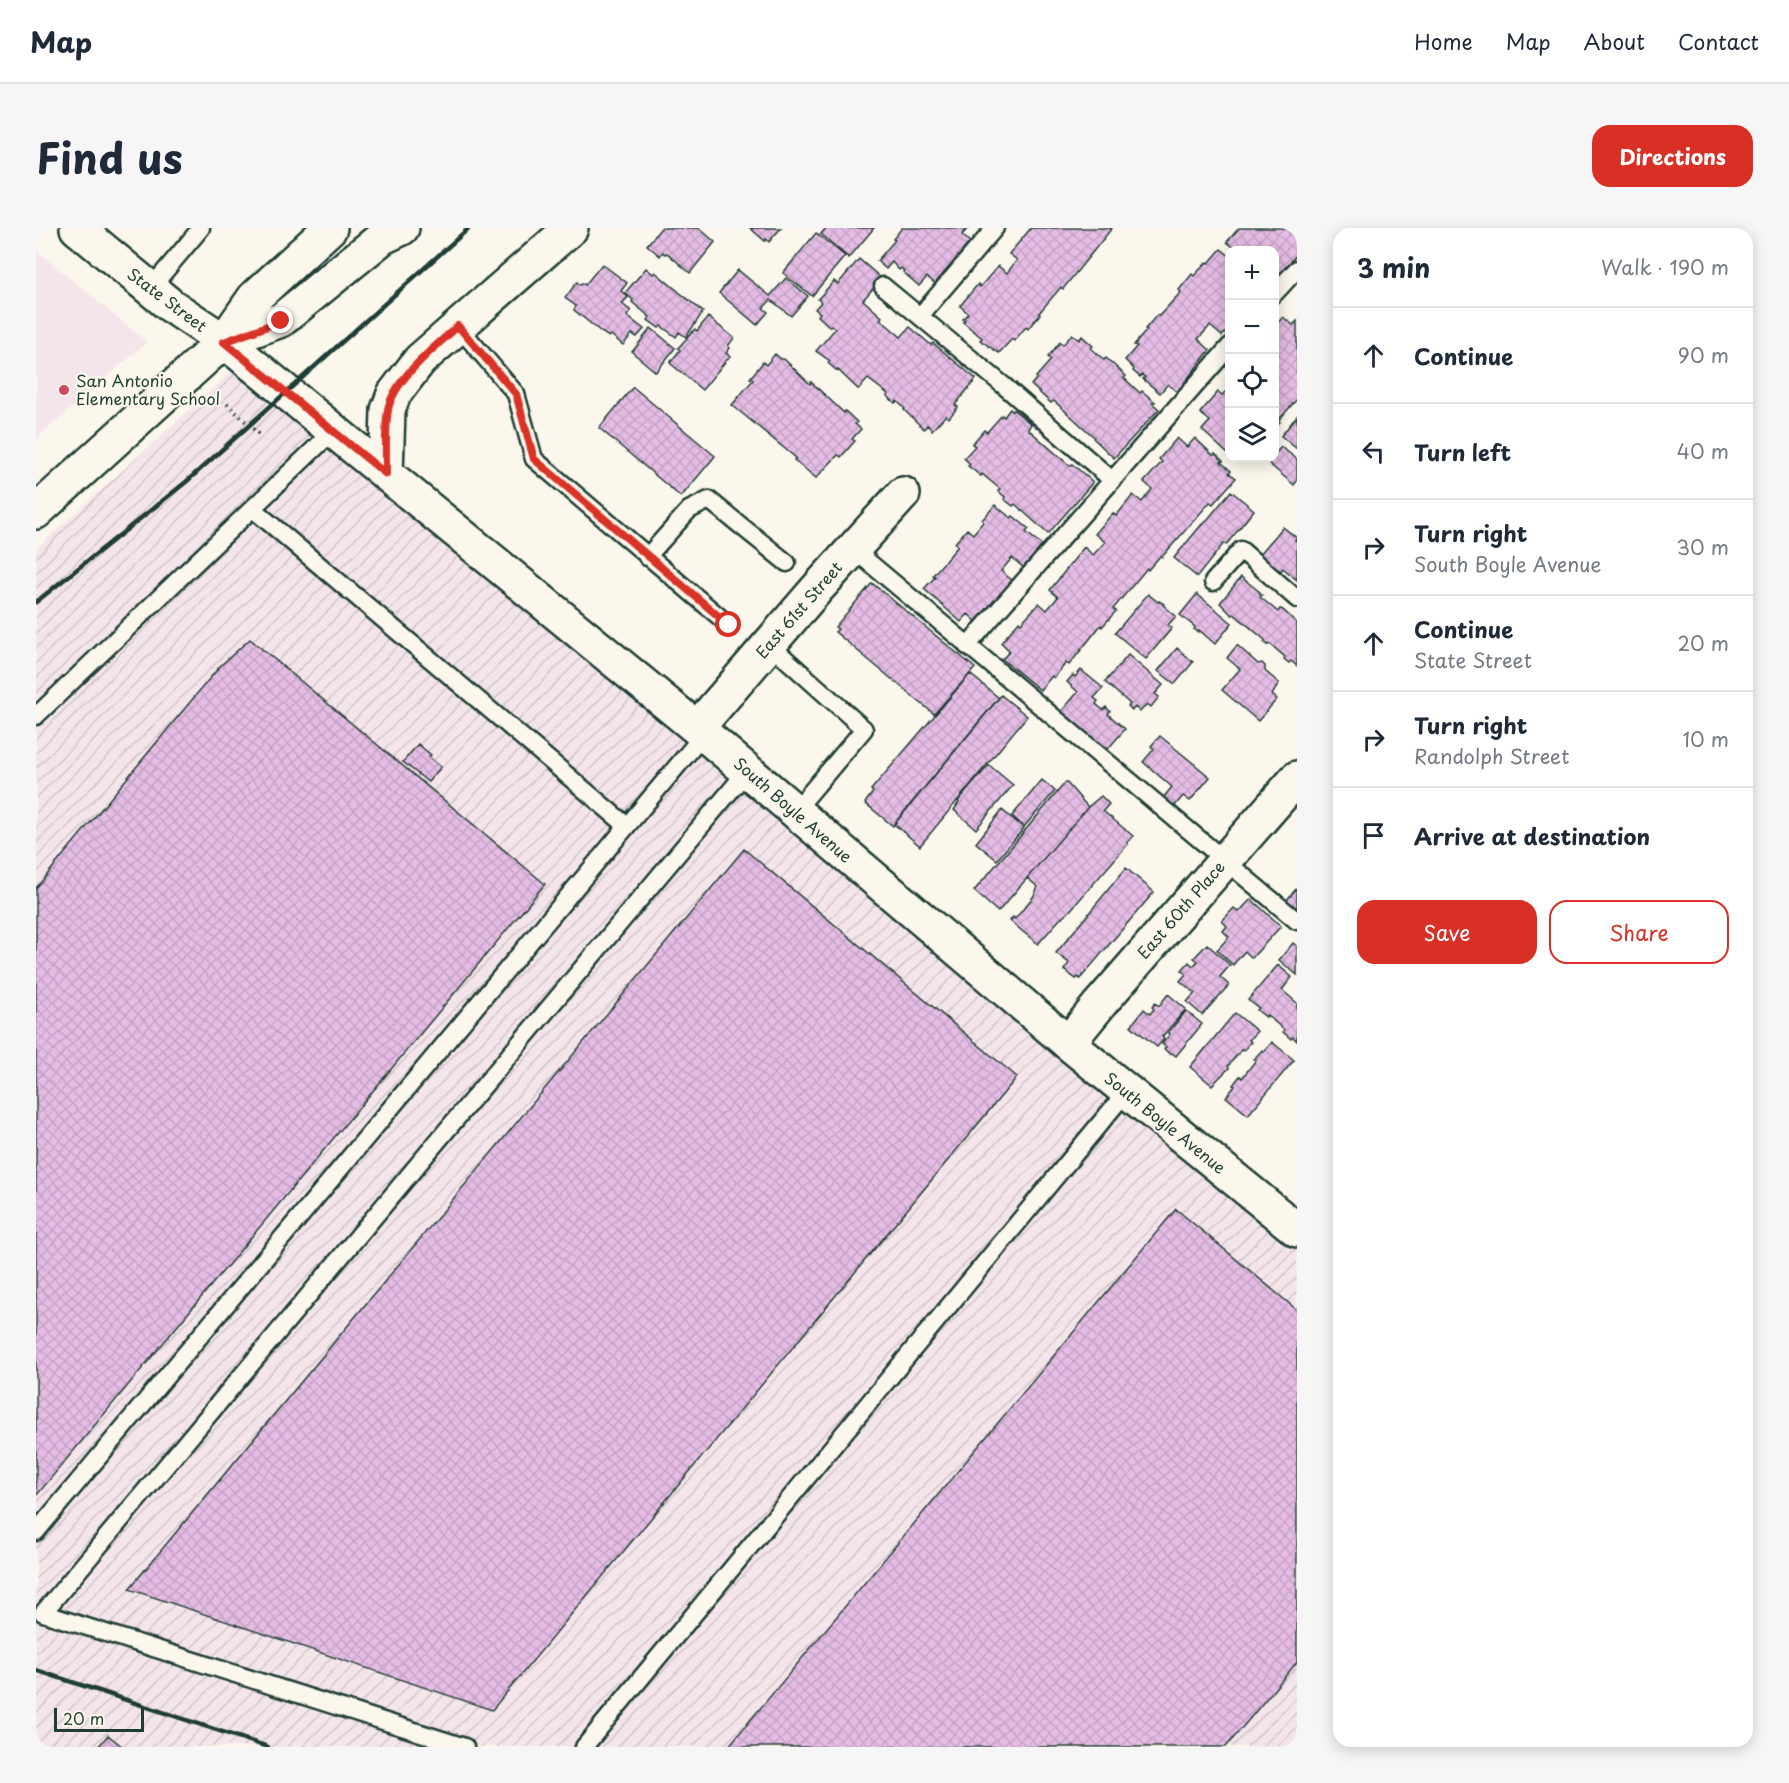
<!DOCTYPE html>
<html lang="en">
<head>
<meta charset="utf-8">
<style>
  :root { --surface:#fff; --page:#f6f6f7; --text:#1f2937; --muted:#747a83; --line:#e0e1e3; --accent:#d93025 }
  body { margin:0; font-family:"Playpen Sans",sans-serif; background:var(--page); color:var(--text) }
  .controls { position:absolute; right:18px; top:18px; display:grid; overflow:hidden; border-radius:12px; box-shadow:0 3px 15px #0003 }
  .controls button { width:54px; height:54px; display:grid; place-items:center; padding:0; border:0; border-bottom:2px solid var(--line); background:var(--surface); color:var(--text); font:30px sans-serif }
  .scale { position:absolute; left:18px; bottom:15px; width:90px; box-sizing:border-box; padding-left:6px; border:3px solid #1f3d34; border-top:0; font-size:16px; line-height:21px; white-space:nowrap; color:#1f3d34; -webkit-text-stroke:4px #fbf7ec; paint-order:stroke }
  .stop { position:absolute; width:18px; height:18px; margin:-14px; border:4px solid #d93025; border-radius:50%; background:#fff }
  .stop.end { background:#d93025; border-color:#fff; box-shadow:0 2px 6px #0008 }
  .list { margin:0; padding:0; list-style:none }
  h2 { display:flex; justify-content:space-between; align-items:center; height:78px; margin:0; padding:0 24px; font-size:26px }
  h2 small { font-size:20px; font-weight:400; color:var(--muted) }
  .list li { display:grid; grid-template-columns:39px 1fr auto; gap:18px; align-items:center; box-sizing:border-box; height:96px; padding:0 24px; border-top:2px solid var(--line) }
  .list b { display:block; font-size:22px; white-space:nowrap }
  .list p { margin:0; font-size:20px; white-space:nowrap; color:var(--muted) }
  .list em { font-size:20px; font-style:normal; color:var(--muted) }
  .actions { display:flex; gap:12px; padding:18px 24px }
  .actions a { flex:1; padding:14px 0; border:2px solid var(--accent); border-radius:18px; text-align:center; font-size:21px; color:var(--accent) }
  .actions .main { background:var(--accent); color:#fff }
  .icon { flex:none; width:33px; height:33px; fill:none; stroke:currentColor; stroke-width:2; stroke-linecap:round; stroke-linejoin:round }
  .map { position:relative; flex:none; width:1261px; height:1519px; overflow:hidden; border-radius:18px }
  header { display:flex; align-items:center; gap:36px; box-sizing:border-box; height:84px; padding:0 30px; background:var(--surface); border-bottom:2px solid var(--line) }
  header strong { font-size:28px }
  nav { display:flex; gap:33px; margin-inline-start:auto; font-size:21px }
  .intro { display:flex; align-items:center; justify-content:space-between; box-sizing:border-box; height:144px; padding:0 36px }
  h1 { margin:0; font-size:42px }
  .button { padding:15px 27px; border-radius:18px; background:var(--accent); color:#fff; font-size:21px; font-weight:700 }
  main { display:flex; gap:36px; padding:0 36px }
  aside { flex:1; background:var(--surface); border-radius:18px; box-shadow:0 3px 15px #0003 }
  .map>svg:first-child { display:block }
  .built { fill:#f4e5ea }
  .industrial { fill:url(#industrial-furrows) }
  .building { fill:url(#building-cross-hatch); stroke:#1f3d34; stroke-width:1.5 }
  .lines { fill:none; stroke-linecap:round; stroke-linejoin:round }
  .lane-casing { stroke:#1f3d34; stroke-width:21 }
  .street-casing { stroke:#1f3d34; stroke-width:38 }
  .secondary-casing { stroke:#1f3d34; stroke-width:38 }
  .path { stroke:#1f3d34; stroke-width:4; stroke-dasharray:1.5 4.5; stroke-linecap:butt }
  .lane { stroke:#fbf7ec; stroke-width:16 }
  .street { stroke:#fbf7ec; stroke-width:33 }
  .secondary { stroke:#fbf7ec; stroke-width:33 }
  .rail { stroke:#1f3d34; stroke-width:4.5 }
  .route { stroke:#d93025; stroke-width:8 }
  .poi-dot { fill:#d1495b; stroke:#fbf7ec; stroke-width:2 }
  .labels { text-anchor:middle; stroke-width:4.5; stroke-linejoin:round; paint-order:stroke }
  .street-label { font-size:16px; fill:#1f3d34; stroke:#fbf7ec }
  .poi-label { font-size:16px; fill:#1f3d34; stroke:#fbf7ec; text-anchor:start }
</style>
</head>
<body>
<header>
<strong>Map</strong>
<nav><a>Home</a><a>Map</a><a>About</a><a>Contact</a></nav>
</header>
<div class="intro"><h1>Find us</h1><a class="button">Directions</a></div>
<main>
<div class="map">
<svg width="1261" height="1519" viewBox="0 0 1261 1519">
  <defs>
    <pattern id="industrial-furrows" width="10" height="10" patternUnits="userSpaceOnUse" patternTransform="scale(1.5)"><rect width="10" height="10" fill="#f4e5ea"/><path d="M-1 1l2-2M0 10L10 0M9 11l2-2" fill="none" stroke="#d1c5c9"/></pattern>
    <pattern id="building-cross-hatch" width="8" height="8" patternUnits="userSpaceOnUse" patternTransform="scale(1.5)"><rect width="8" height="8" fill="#e5bce4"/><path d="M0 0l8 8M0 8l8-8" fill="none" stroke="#c4a2c4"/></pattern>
  </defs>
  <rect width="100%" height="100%" fill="#fbf7ec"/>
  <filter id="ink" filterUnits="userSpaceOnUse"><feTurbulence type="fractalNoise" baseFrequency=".0167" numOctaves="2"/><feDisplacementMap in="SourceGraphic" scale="12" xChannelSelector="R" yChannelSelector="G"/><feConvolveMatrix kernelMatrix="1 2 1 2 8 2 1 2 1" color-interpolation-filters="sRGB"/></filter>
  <g filter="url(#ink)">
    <path class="built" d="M0 22 111 114 0 211Z"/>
    <path class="industrial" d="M214 127 1261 1002V1519H0V321Z"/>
    <path class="building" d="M625 0H663L679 14 654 45 631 25 629 26 627 24 624 28 611 17Z
      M714 0H745L733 14 730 11 729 13Z
      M790 0H838L813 30 785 6Z
      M866 0H932L926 7 934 14 917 35 919 36 901 57 891 49 883 58 867 44 868 43 865 40 863 42 856 34 850 41 841 33 859 12 857 11Z
      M995 0H1076L1027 61 1025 59 1003 85 1004 86 992 101 990 99 978 113 976 111 963 125 944 112 946 110 927 94 929 92 927 91 932 85 924 78 942 56 944 59 962 38 971 45 981 32 973 26Z
      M1203 0H1261V26L1244 46 1238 41V22H1201L1191 14Z
      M780 5 809 28 776 68 747 45Z
      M1185 21 1194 28V100L1186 108 1174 98 1162 111 1174 122 1141 164 1132 156 1124 165 1107 151 1109 149 1106 147 1104 149 1097 143 1098 141 1089 132 1101 118 1098 117 1111 102 1109 101 1121 87 1123 88 1145 64 1143 62 1156 46 1158 48 1171 34 1173 35Z
      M823 31 844 49 839 55 840 57 827 72 846 89 844 91 865 109 874 99 895 117 897 115 940 151 919 177 922 179 913 190 910 187 896 202 891 197 888 201 868 182 869 181 861 173 859 175 851 168 852 166 832 151 824 160 822 161 802 142 801 143 792 135 794 133 780 123 799 101 795 97 794 99 782 88 784 85 779 81 785 74 782 71 798 53 802 56Z
      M566 36 591 55 585 63 592 69 586 76 595 83 591 88 608 101 601 109 596 106 587 117 575 107 573 109 565 104 538 82 540 78 529 70 541 54 545 57 546 55 549 57Z
      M610 40 617 46 619 44 667 84 650 109 643 104 640 109 625 98 623 100 612 92 614 89 596 74 597 72 589 65Z
      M702 42 734 68 750 50 772 68 755 88 735 72 727 80 732 84 721 97 683 65Z
      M672 89 698 110 692 118 694 120 690 125 694 128 666 162 634 135 644 122 642 120 659 101 661 103Z
      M1247 89 1257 97 1261 93V171L1242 193 1244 194 1238 200V99Z
      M615 100 639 120 620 144 596 124Z
      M1036 106 1043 112 1046 108 1057 118 1055 120 1068 132 1070 130 1090 148 1088 150 1104 165 1106 163 1119 174 1116 175 1123 181 1078 230 1057 210 1058 209 1018 173 1015 175 995 157 1001 150 1000 149 1015 132 1012 129 1024 114 1027 117Z
      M739 126 745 131H748L774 156 775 154 808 185 809 183 821 194 819 196 825 201 816 211 819 213 805 229 802 227 780 250 758 232 760 230 696 177 717 152 714 150 727 134 730 137Z
      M597 159 679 228 645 269 563 200Z
      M1194 159V225L1192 226 1166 202 1174 193 1164 185 1182 164 1186 167Z
      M974 181 976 183 978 182 995 196 992 201 1034 238 1036 236 1057 254 1012 306 979 276 977 278 968 271 969 269 962 263 964 261 946 246 945 248 932 238 934 236 928 230 939 218 936 216 948 202 951 204 966 187 968 189Z
      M1261 188V221L1245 208Z
      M1141 210 1151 219 1159 210 1177 227 1179 226 1187 233 1185 234 1195 243 1193 245 1200 250 1177 276 1174 274 1126 329 1125 327 1112 342 1111 340 1077 381 1080 383 1066 399 1065 397 1033 437 1030 435 1018 450 1016 448 1004 462 966 431 974 423 965 415 983 393 985 395 1003 375 1011 382 1022 369 1014 362 1048 319 1057 327 1069 314 1059 306 1077 285 1080 288 1097 267 1106 274 1116 261 1108 254 1126 234 1123 231Z
      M1245 219 1261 231V253L1258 257 1232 235 1236 230H1238V227Z
      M1195 263 1218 282 1190 317 1188 315 1161 349 1138 330 1166 296 1167 297Z
      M959 277 975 290 977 288 993 301 990 304 1007 318 988 340 976 330 965 343 977 353 942 395 932 386 925 394 888 361 899 349 897 347 922 318 919 315 931 301 937 306 947 294 946 292Z
      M1247 299 1261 310 1259 312 1261 313V352L1247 340 1245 343 1241 341 1224 326Z
      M1205 349 1224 364 1223 365 1226 367 1224 369 1242 384 1244 381 1247 382 1261 395V438L1255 433 1253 435 1248 431 1249 429 1234 416 1232 417 1228 414 1229 412 1198 386 1196 387 1184 375Z
      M836 355 939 440 898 486 799 404 802 401 799 399Z
      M1112 366 1122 374 1123 373 1128 376 1127 377 1140 388 1132 397 1136 400 1110 431 1079 405Z
      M1161 366 1196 395 1179 416 1163 402 1162 404 1158 401 1159 399 1144 387Z
      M214 411 509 656 0 1268V660L184 438Z
      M1201 417 1222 436 1226 435 1229 438V443L1243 455 1236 467 1241 471 1222 493 1186 462 1204 441 1191 430Z
      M1141 420 1157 434 1139 456 1122 443Z
      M1092 427 1127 457 1119 466 1123 469 1115 479 1111 476 1104 484 1099 479 1096 482 1092 478 1094 476 1069 454Z
      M1045 442 1067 460 1058 470 1062 473 1060 476 1067 482 1070 479 1074 483 1072 486 1089 501 1071 522 1025 484 1042 464 1031 454 1037 447 1039 449Z
      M934 446 963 470 857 598 829 575 837 564 835 562Z
      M965 467 991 488 884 618 858 596Z
      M1124 508 1174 549 1154 573 1147 568 1138 579 1127 570 1136 559 1107 534 1118 521 1115 518Z
      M382 516 395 527 393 529 405 539 392 554 367 534Z
      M953 537 977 557 940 601 918 582 923 574 922 573Z
      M1006 552 1019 563 988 599 976 588Z
      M1030 554 1052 579 962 684 938 663Z
      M1065 568 1073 576 1067 583 1097 608 1091 615 1092 616 1032 685 1024 691 1002 716 974 693 977 689 979 691 997 669 1002 659 991 650 1052 579Z
      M966 582 988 600 961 632 940 615Z
      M708 621 981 849 456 1482 93 1361Z
      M1090 640 1118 664 1044 751 1042 749 1040 751 1028 742 1033 735 1020 725Z
      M1261 660V682L1250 673Z
      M1215 671 1245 698 1216 730 1209 723 1197 737 1181 722 1193 709 1187 703 1191 698 1186 693 1198 680 1203 684Z
      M1257 715 1261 718V747L1243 732Z
      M1171 716 1194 737 1184 749 1193 757 1166 787 1151 774 1159 765 1144 753 1150 746 1146 742 1153 734 1157 738 1162 733 1158 730Z
      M1242 737 1256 749 1246 762 1261 775V813L1257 809 1255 811 1247 804 1248 802 1231 787 1230 789 1221 782 1223 780 1212 772Z
      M1132 766 1150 781 1126 809 1128 811 1121 819 1095 798 1108 781 1114 786 1118 781 1116 779 1119 775 1123 778Z
      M1150 783 1166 796 1140 828 1136 825 1134 826 1128 821 1130 819 1126 816 1134 806 1132 805Z
      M1199 785 1221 803 1213 812 1215 814 1208 822 1206 821 1192 838 1193 840 1176 857 1154 839Z
      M1236 814 1258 832 1212 887 1190 869 1199 858 1197 857 1204 848 1206 850 1220 832 1218 831 1226 822 1228 824Z
      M1140 981 1261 1082V1434L1190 1519H692Z
      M72 1507 87 1519H62Z"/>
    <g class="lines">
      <defs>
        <path id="lane" d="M847 58 967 157 1076 252
          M114 61 165 0
          M1238 66 1261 41
          M884 88 959 0
          M422 98 480 166 498 231 693 397
          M217 281 591 598
          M817 321 1261 693
          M611 329 653 282 673 272 751 335
          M1177 354 1205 322 1261 371
          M733 416 828 501 758 584
          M931 418 1194 118
          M0 488 297 203
          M0 1304 668 506
          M429 1519 7 1385 711 543
          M548 1519 1090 864"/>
        <path id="street" d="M661 500 780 362 867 266
          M1032 815 1063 777 1261 550"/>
        <path id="secondary" d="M41 0 134 77 188 113 668 506 1032 815 1261 1002
          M188 113 245 92 347 9 366 0
          M350 246 352 182 358 166 384 132 535 0
          M0 284 188 113 218 70 294 0"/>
      </defs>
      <use href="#lane" class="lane-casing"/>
      <use href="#street" class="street-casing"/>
      <use href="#secondary" class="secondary-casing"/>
      <path class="path" d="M191 176 226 209"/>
      <use href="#lane" class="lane"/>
      <use href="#street" class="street"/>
      <use href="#secondary" class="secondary"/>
      <path class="rail" d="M0 374 150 254 433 0
        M0 1442 232 1519"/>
    </g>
  </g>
  <g class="lines" filter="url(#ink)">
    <path class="route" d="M245 93 188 114 350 246C350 228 349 199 352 182 357 152 400 118 422 98L480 166 498 231 693 397"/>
  </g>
  <circle class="poi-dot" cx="28" cy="162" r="6"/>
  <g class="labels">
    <g class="street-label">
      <text transform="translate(131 72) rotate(37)" y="6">State Street</text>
      <text transform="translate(763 382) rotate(-49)" y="6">East 61st Street</text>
      <text transform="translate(757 582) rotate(41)" y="6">South Boyle Avenue</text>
      <text transform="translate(1145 682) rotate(-49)" y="6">East 60th Place</text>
      <text transform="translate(1129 895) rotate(39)" y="6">South Boyle Avenue</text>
    </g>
    <g class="poi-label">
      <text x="40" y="159">San Antonio<tspan x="40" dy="18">Elementary School</tspan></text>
    </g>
  </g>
</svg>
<div class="controls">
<button>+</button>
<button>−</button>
<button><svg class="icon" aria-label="locate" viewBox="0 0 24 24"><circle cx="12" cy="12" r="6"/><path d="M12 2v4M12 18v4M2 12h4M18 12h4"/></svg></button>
<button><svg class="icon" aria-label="layers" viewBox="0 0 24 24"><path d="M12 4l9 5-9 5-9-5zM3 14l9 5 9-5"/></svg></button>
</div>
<div class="scale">20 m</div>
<div class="stop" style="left:693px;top:397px"></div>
<div class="stop end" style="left:245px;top:93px"></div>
</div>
<aside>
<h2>3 min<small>Walk · 190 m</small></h2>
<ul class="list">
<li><svg class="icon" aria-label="ahead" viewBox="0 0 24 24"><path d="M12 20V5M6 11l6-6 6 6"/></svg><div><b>Continue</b></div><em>90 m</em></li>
<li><svg class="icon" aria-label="left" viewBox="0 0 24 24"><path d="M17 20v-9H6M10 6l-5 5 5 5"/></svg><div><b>Turn left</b></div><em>40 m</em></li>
<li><svg class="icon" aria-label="right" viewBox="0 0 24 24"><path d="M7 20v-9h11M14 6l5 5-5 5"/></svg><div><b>Turn right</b><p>South Boyle Avenue</p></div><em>30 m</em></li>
<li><svg class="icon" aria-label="ahead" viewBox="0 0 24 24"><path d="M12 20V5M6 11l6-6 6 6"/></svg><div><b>Continue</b><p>State Street</p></div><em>20 m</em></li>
<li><svg class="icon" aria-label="right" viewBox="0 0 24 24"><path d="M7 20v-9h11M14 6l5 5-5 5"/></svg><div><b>Turn right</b><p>Randolph Street</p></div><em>10 m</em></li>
<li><svg class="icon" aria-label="arrive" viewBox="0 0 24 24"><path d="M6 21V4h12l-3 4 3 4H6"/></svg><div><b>Arrive at destination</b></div></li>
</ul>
<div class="actions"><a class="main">Save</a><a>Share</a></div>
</aside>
</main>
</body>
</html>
